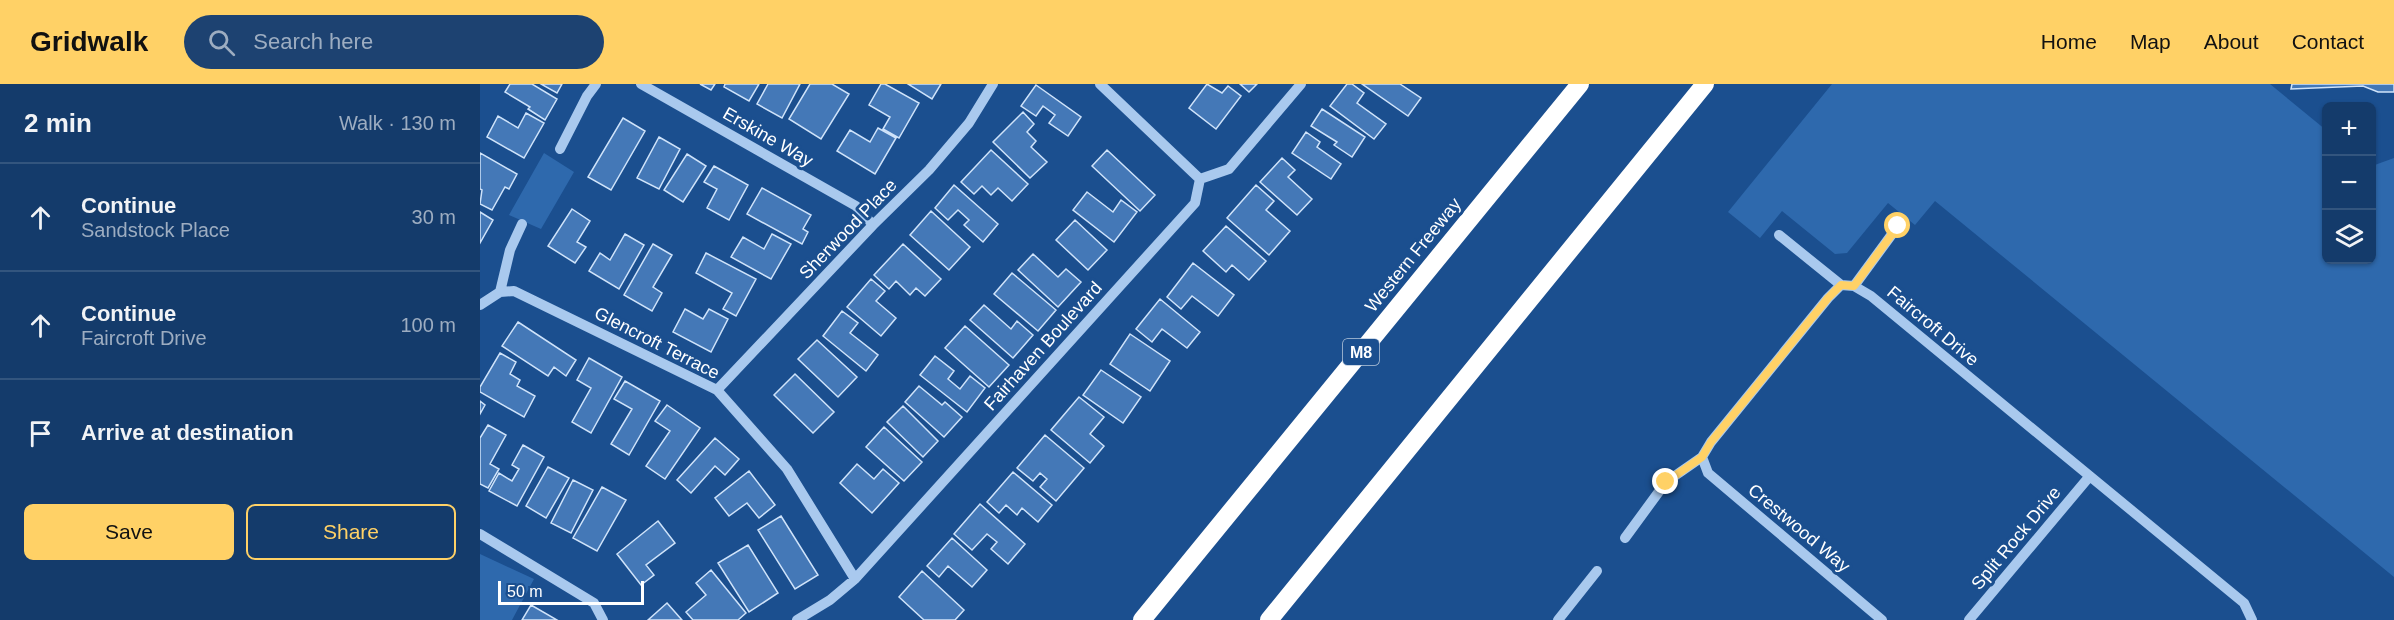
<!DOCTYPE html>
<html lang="en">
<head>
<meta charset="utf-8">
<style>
  :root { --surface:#143b6b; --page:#1d4271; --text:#f1f3f6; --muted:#9dadc1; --line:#33557e; --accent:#ffd166 }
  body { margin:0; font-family:Helvetica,sans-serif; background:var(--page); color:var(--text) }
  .controls { position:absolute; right:18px; top:18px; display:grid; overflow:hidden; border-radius:9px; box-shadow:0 2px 4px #0004 }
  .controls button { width:54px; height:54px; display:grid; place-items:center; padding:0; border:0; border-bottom:2px solid var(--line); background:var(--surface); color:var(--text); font:30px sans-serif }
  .scale { position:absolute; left:18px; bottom:15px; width:146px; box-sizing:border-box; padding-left:6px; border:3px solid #fff; border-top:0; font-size:16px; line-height:21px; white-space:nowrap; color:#fff; -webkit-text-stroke:4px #1b4f8f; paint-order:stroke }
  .stop { position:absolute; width:18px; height:18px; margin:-14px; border:4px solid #ffd166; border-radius:50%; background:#fff }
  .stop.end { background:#ffd166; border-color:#fff; box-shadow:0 2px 6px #0008 }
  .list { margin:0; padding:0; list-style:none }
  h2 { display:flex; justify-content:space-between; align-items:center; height:78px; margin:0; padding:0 24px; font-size:26px }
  h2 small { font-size:20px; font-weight:400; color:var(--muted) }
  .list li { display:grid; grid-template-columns:39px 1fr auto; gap:18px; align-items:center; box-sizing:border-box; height:108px; padding:0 24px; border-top:2px solid var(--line) }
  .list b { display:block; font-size:22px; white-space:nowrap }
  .list p { margin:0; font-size:20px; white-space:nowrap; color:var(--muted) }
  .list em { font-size:20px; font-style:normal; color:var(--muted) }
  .actions { display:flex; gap:12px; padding:18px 24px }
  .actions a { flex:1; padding:14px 0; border:2px solid var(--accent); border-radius:9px; text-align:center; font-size:21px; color:var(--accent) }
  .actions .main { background:var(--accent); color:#111 }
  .icon { flex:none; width:33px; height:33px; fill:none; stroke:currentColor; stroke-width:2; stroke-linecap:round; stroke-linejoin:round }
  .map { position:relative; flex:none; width:1914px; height:536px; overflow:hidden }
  header { display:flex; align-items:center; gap:36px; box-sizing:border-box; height:84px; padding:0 30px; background:var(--accent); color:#111 }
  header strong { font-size:28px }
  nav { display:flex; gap:33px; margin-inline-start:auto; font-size:21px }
  .search { width:420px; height:54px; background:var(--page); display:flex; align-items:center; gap:15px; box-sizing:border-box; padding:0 21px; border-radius:33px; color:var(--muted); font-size:22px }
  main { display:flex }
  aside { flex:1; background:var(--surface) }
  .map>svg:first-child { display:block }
  .green { fill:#2e69ad }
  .building { fill:#4478b7; stroke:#cfe3fa; stroke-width:1.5 }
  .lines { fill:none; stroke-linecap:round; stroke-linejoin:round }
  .minor { stroke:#a9c9ee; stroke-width:10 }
  .highway { stroke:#fff; stroke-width:18 }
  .route { stroke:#ffd166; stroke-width:8 }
  .labels { text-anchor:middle; stroke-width:6; stroke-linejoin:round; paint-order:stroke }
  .shield { fill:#1b4f8f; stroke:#bbcadd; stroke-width:1.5 }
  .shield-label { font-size:16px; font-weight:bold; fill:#fff }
  .street-label { font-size:18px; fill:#fff; stroke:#1b4f8f }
</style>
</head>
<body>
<header>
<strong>Gridwalk</strong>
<div class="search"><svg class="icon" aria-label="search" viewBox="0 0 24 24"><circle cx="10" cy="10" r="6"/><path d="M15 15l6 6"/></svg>Search here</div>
<nav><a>Home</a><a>Map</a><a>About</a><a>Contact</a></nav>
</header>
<main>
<aside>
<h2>2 min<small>Walk · 130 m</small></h2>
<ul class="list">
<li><svg class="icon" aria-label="ahead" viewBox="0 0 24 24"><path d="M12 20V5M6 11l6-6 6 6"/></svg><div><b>Continue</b><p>Sandstock Place</p></div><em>30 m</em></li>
<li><svg class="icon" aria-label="ahead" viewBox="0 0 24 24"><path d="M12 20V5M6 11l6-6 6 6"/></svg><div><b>Continue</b><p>Faircroft Drive</p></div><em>100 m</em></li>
<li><svg class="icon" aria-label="arrive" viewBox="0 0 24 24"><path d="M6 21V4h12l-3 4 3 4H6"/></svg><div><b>Arrive at destination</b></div></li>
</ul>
<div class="actions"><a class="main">Save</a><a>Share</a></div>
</aside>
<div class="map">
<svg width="1914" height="536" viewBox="0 0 1914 536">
  <rect width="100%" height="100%" fill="#1b4f8f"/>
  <path class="green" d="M1352 0H1790L1846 46V176H1892V82L1914 74V493L1455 117 1435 141 1408 119 1367 169 1355 170 1302 127 1280 154 1248 128Z
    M64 69 94 88 61 145 29 131Z
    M0 470 54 495 32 536H0Z"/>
  <path class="building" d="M30 0H52L77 15 65 36 48 25 50 23 25 8Z
    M61 0H82L77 9Z
    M220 0H235L231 6Z
    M245 0H279L269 17 244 3Z
    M288 0H320L302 34 277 20Z
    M330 0H352L369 10 341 55 309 35Z
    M401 0H405L439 19 419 54 403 45 410 33 389 21Z
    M428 0H461L452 15Z
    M727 0 742 9 748 2 761 12 736 45 709 24Z
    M760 0H777L769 8Z
    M867 0H872L884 9 877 19 906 40 894 55 850 22Z
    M882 0H920L941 14 928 32Z
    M1812 0H1914V8H1898L1883 2 1811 5Z
    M556 1 601 33 588 52 569 39 575 31 563 22 556 32 541 22Z
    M842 25 885 53 872 73 854 61 857 58 831 42Z
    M543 28 554 40 547 48 556 57 551 63 567 78 550 94 513 58Z
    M46 29 64 39 44 74 7 53 18 32 38 44Z
    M143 34 165 47 131 106 108 93Z
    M398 44 416 54 395 90 357 67 370 46 390 58Z
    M826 48 840 58 837 63 861 80 851 95 812 69Z
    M179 53 200 65 179 105 157 94Z
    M511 66 548 100 532 117 518 104 511 111 502 102 494 110 481 98Z
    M627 66 675 111 660 127 612 82Z
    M0 69 37 90 29 105 25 103 12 126 0 120 2 106 0 105Z
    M207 70 226 82 203 118 184 106Z
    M802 74 815 86 808 93 832 115 817 131 780 98Z
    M234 82 268 101 249 136 227 124 237 105 224 98Z
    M474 101 518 140 503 158 484 141 489 136 478 126 468 136 455 124Z
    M776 101 794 117 786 126 810 147 789 171 747 134Z
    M282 104 331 131 323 145 328 148 322 160 267 130Z
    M607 108 633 128 641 116 657 128 634 158 593 126Z
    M92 125 110 137 97 158 106 163 95 179 68 162Z
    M451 127 490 163 469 186 430 151Z
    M0 128 13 136 0 159Z
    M595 136 627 166 608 186 576 156Z
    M746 142 786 177 769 196 752 181 746 188 723 167Z
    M145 150 164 161 139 205 109 187 120 169 130 176Z
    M292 150 311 160 291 195 251 173 263 153 284 165Z
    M173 160 192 171 173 203 182 209 172 227 144 211Z
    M423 160 461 195 445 212 436 204 430 211 416 197 409 205 394 191Z
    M226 169 276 195 256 232 243 225 252 209 216 189Z
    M553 170 578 193 586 185 601 198 578 223 538 186Z
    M713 179 754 211 738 232 712 212 701 225 687 213Z
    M532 189 576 226 558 247 514 210Z
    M391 195 405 207 396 217 416 234 401 252 367 223Z
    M680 215 720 248 707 264 682 245 672 258 656 245Z
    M504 221 531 245 537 237 553 251 533 274 490 236Z
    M205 225 223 235 229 225 248 235 231 268 193 248Z
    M362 227 378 239 370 249 398 271 386 287 343 252Z
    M38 238 96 276 86 292 74 283 68 292 22 262Z
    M485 242 529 281 509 303 465 264Z
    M650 250 690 277 670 307 630 280Z
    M337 256 377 293 358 313 318 275Z
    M20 269 36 278 30 290 40 296 37 302 55 312 44 333 0 308V303Z
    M455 272 474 287 468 295 480 305 490 292 505 304 487 328 440 291Z
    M109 274 142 293 111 349 92 338 111 304 97 296Z
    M621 286 661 313 643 339 603 311Z
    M315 290 354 328 333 349 294 311Z
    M145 297 180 317 149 371 131 360 152 325 134 315Z
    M439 302 462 321 465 318 482 333 464 353 425 318Z
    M599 313 624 333 610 350 624 362 610 379 571 346Z
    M0 317 5 321 0 330Z
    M187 321 220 344 185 395 166 382 190 347 175 337Z
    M423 322 458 357 443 373 407 338Z
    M8 341 26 351 10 380 19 385 8 404 0 400V354Z
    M404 343 442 378 424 397 386 363Z
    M565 351 604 384 576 417 560 403 567 395 560 389 553 397 537 384Z
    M235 354 259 375 245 391 235 382 211 409 197 396Z
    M43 361 64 373 37 422 9 407 19 389 32 397 39 385 32 381Z
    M377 380 394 395 403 385 419 399 392 429 360 399Z
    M68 383 89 394 66 434 46 422Z
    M269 387 295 421 279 434 267 419 249 432 235 414Z
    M533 388 572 421 558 438 542 424 537 431 526 421 519 429 507 418Z
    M93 396 113 406 91 449 71 439Z
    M122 403 146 416 117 467 93 454Z
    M500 420 545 460 528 480 511 465 517 458 507 450 492 466 474 450Z
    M301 432 338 491 315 505 278 446Z
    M178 437 195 459 166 481 174 491 161 501 137 470Z
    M472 454 507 486 492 503 468 482 459 493 447 482Z
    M268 461 298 509 269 528 238 479Z
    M231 486 266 529 258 536H213L206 528 226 511 216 499Z
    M442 487 484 526 475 536H444L419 513Z
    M187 519 202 536H168Z
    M51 521 77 536H42Z"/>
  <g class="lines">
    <path class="minor" d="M161 0 376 122 393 141
      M620 0 720 95
      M80 65 107 12 116 0
      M720 95 749 85 821 0
      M1299 151 1361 201
      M1374 202 1418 142
      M20 208 30 166 42 140
      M0 221 20 208 34 207 237 306 307 385 375 495
      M237 306 393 141 449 86 489 39 513 0
      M1222 373 1228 389 1402 536
      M0 450 114 519 123 536
      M1145 454 1186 398 1222 373 1231 358 1348 214 1361 201 1374 202 1391 212 1764 519 1772 536
      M317 536 350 516 375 495 715 119 720 95
      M1078 536 1117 487
      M1489 536 1609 393"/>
    <path class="highway" d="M662 536 1100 0
      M789 536 1225 0"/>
  </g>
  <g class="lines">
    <path class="route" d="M1186 398 1222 373 1231 358 1348 214 1361 201 1374 202 1418 142"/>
  </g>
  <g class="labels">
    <rect class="shield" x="863" y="255" width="36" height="26" rx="4.5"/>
    <g class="shield-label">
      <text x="881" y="274">M8</text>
    </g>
    <g class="street-label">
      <text transform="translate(288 53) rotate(30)" y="6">Erskine Way</text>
      <text transform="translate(368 145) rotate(-46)" y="6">Sherwood Place</text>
      <text transform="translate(933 171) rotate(-51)" y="6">Western Freeway</text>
      <text transform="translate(1453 242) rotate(40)" y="6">Faircroft Drive</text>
      <text transform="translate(177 259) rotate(27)" y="6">Glencroft Terrace</text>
      <text transform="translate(563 262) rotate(-48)" y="6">Fairhaven Boulevard</text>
      <text transform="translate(1319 444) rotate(40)" y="6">Crestwood Way</text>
      <text transform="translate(1536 454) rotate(-50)" y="6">Split Rock Drive</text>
    </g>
  </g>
</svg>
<div class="controls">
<button>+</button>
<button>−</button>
<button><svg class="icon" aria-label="layers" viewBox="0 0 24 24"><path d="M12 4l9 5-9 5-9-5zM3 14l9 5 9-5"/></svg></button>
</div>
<div class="scale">50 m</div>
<div class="stop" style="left:1418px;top:142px"></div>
<div class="stop end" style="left:1186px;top:398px"></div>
</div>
</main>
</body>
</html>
